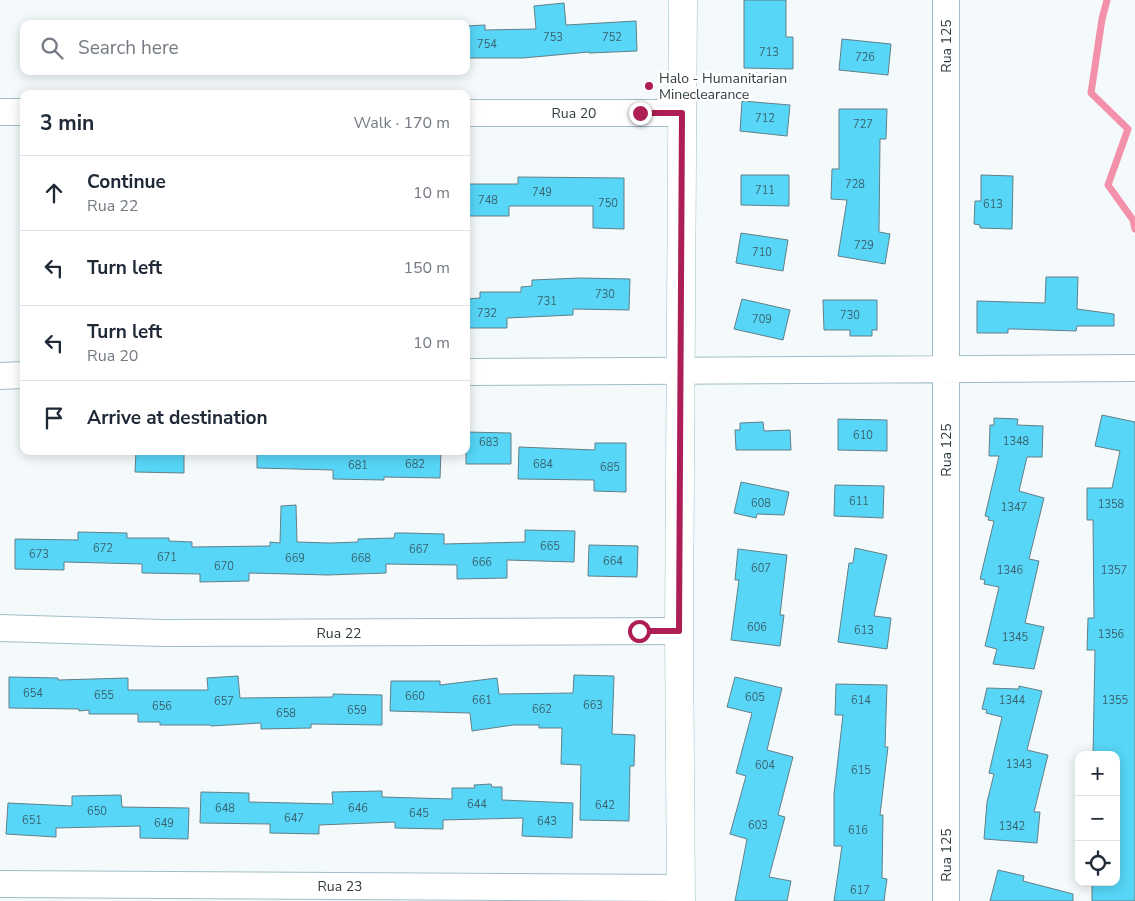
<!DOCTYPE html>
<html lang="en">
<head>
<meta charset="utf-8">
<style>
  :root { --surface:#fff; --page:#f2f2f3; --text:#1f2937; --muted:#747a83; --line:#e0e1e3 }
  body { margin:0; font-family:"Nunito Sans",sans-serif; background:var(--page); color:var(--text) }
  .controls { position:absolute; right:15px; bottom:15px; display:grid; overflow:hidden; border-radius:10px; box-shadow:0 2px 12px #0003 }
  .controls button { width:45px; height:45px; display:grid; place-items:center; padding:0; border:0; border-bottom:1px solid var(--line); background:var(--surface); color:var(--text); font:25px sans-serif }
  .stop { position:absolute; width:15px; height:15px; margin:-11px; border:4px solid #ad1e55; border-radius:50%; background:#fff }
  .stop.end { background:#ad1e55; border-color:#fff; box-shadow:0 1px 5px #0008 }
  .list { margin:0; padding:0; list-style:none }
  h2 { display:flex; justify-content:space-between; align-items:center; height:65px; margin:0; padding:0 20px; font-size:21px }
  h2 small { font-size:16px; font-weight:400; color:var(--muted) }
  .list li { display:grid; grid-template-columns:32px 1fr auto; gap:15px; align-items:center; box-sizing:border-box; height:75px; padding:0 20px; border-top:1px solid var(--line) }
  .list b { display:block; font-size:19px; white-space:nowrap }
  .list p { margin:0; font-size:16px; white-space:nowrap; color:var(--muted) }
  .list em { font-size:16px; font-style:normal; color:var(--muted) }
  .icon { flex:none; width:28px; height:28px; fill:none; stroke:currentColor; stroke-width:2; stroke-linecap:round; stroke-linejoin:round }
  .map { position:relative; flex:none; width:1135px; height:901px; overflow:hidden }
  .search { position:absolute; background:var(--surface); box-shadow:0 2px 12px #0003; left:20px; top:20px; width:450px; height:55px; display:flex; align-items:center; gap:12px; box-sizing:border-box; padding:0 18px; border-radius:10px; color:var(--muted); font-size:19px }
  .panel { position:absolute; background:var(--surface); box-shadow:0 2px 12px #0003; left:20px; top:90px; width:450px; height:365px; border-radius:10px }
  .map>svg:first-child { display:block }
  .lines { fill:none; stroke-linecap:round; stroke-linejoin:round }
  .stream { stroke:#f291a9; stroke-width:7 }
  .building { fill:#57d6f7; stroke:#627f88 }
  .minor-casing { stroke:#9fbec7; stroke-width:28 }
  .tertiary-casing { stroke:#9fbec7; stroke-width:29 }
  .minor { stroke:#fff; stroke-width:26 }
  .tertiary { stroke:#fff; stroke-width:28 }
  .route { stroke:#ad1e55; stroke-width:6 }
  .poi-dot { fill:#ad1e55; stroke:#fff; stroke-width:2 }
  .labels { text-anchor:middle; stroke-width:5; stroke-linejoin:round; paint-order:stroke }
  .number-label { font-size:11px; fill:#3a626e }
  .street-label { font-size:14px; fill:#303c40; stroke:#fff }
  .poi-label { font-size:14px; fill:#303c40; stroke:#fff; text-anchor:start }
</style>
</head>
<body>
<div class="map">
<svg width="1135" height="901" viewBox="0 0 1135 901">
  <rect width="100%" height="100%" fill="#f4fafc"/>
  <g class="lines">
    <path class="stream" d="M1107 0 1102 19 1091 93 1128 129 1108 185 1133 220 1135 229"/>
  </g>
  <path class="building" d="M744 0H786V37H793V69L744 68Z
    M564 3 566 25 636 21 637 51 589 53V52L523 58H466V26L485 25V30L536 29 534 6Z
    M842 39 891 44 888 75 839 70Z
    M742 101 790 105 787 136 740 131Z
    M839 109H887L886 139H880L879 232 890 234 885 264 838 256 847 200 831 199 832 169H839Z
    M741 175H789V206L741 205Z
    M981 175 1013 176 1012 229 980 228V225L974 224 975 201H981Z
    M518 177 624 178V229L593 228V206H509V216H466V184H518Z
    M741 233 788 240 783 271 736 263Z
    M1046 277H1078L1077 309 1114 314V326H1077L1076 331 1014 329H1008V333H977V301L1045 303Z
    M580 278 630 279 629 310 573 309V315L507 318V328H466V299L480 298V292H521V287L532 286V280Z
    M742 299 790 310 783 340 734 329Z
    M823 300H877V330H872V336H850V330H824Z
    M1102 415 1135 422V901H1092V882H1116V755H1093L1095 650H1087L1088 618H1094L1093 520H1087V488H1112L1120 451 1095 446Z
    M994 418 1018 419 1017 425 1043 426 1042 457H1027L1019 491 1044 498 1029 559 1039 561 1025 623 1044 627 1034 669 993 664 997 649 985 646 999 587 984 584 985 580 980 579 994 521 988 520 989 517 985 516 999 456H989L990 425H994Z
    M838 419 887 420V451L838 450Z
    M763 422 764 431 790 430 791 450H736L735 430H740V423Z
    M466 432 511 433V464H466Z
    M595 443H626V492L594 491V480L518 479 519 447 595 450Z
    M136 451H184V473L135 472Z
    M257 451H441L440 478 384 477V480L333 479V470L257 468Z
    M741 482 789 492 784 515 757 514 756 518 734 513Z
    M835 485 884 486 883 518 834 516Z
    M296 505 297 542 330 543 358 542V539L394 538 395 533H405L444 534V544L525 542V530L575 531 574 562 507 560V578L457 579V565L386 564V573L328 575 249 573V581L200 582V574L142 573V564L64 562V570L15 569V539L78 540V532L127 533V538H169V541L192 542V547L270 546V542L280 543 281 506Z
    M589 545 638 546 637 577 588 576Z
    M855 548 887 555 874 616 891 618 887 649 838 642 849 563H853Z
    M738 549 787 555 780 615H784L780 646 731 640 739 580H735Z
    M574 675 614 676 612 734 635 735 634 766H630L629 821 580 820 581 765 561 764 562 728H539V725H513L472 731 470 713 390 711 391 681H440V685L497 678 499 694 573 693Z
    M238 676 240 698 333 697V694L382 695V725L311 724V728L261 729V723L211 726 210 725H160V722H138V714H89V710L79 711V709L9 708V677L58 678V680L128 678V690H208L207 678Z
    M735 677 782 688 767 750 793 757 778 815 785 817 769 877 791 881 787 901H735L747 839 730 834 746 776 736 773 752 713 727 707Z
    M836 684 887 685 885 747H888L880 815H883L882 878 887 879 884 901H834L842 846H834V794L843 715H835Z
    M1019 686 1042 691 1027 750 1048 755 1034 812H1040L1037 843 984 839 987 802 994 774 989 773 1002 717 986 713 987 710 982 709 987 688 1019 689Z
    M491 784 492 787H502V800L573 803 572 838 522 836 523 818 443 820V829L395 828V822L319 825V834L270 833V824L200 823 201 792 249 793V802L333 804 332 792 382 791V797L452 799V788H475L474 785Z
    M121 795 122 807 189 808 188 839 140 838V826L56 828V837L6 834 8 803 72 806V796Z
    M998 870 1024 876 1023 881 1073 894V901H990Z"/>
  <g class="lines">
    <defs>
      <path id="minor" d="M0 112H24
        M466 113H682
        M466 372 1135 368
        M0 376 24 375
        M0 628 162 633 679 631
        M0 884 680 888
        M946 901V0"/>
      <path id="tertiary" d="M681 901 679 631 683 0"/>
    </defs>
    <use href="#minor" class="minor-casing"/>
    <use href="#tertiary" class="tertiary-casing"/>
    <use href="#minor" class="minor"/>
    <use href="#tertiary" class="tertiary"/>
  </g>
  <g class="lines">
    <path class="route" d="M639 631H679L682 113H640"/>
  </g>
  <circle class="poi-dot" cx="649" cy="86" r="5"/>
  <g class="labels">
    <g class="number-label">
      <text x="553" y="41">753</text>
      <text x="612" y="41">752</text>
      <text x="487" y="48">754</text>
      <text x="769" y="56">713</text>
      <text x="865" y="61">726</text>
      <text x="765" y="122">712</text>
      <text x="863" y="128">727</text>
      <text x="855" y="188">728</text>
      <text x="765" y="194">711</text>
      <text x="542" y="196">749</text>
      <text x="488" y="204">748</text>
      <text x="608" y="207">750</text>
      <text x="993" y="208">613</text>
      <text x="864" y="249">729</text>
      <text x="762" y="256">710</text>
      <text x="605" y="298">730</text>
      <text x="547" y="305">731</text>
      <text x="487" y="317">732</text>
      <text x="850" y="319">730</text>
      <text x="762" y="323">709</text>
      <text x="863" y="439">610</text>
      <text x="1016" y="445">1348</text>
      <text x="489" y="446">683</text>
      <text x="415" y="468">682</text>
      <text x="543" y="468">684</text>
      <text x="358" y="469">681</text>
      <text x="610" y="471">685</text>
      <text x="859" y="505">611</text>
      <text x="761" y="507">608</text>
      <text x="1111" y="508">1358</text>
      <text x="1014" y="511">1347</text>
      <text x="550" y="550">665</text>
      <text x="103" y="552">672</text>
      <text x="419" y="553">667</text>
      <text x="39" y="558">673</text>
      <text x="167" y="561">671</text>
      <text x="295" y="562">669</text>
      <text x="361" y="562">668</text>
      <text x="613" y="565">664</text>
      <text x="482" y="566">666</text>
      <text x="224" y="570">670</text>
      <text x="761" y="572">607</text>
      <text x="1010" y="574">1346</text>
      <text x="1114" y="574">1357</text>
      <text x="757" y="631">606</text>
      <text x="864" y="634">613</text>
      <text x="1111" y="638">1356</text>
      <text x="1015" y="641">1345</text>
      <text x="33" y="697">654</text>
      <text x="104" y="699">655</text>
      <text x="415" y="700">660</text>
      <text x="755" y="701">605</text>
      <text x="482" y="704">661</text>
      <text x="861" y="704">614</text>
      <text x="1012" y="704">1344</text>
      <text x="1115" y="704">1355</text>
      <text x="224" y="705">657</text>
      <text x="593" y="709">663</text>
      <text x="162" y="710">656</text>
      <text x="542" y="713">662</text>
      <text x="357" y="714">659</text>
      <text x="286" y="717">658</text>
      <text x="1019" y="768">1343</text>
      <text x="765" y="769">604</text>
      <text x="861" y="774">615</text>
      <text x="477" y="808">644</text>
      <text x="605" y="809">642</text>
      <text x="225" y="812">648</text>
      <text x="358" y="812">646</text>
      <text x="97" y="815">650</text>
      <text x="419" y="817">645</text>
      <text x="294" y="822">647</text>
      <text x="32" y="824">651</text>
      <text x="547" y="825">643</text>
      <text x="164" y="827">649</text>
      <text x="758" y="829">603</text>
      <text x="1012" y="830">1342</text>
      <text x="858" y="834">616</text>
      <text x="860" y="894">617</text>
    </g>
    <g class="street-label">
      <text transform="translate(946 46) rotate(-90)" y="5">Rua 125</text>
      <text x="574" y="118">Rua 20</text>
      <text transform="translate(946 450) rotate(-90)" y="5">Rua 125</text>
      <text x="339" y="638">Rua 22</text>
      <text transform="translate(946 855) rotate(-90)" y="5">Rua 125</text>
      <text x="340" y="891">Rua 23</text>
    </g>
    <g class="poi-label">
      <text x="659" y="83">Halo - Humanitarian<tspan x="659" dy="16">Mineclearance</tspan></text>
    </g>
  </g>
</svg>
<div class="controls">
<button>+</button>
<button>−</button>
<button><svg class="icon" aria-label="locate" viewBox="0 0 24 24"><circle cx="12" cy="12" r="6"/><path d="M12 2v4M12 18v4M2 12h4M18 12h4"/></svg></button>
</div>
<div class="stop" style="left:639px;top:631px"></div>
<div class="stop end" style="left:640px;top:113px"></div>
<div class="search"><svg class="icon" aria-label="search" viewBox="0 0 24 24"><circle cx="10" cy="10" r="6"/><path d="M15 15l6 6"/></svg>Search here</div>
<section class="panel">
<h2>3 min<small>Walk · 170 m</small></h2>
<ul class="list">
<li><svg class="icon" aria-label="ahead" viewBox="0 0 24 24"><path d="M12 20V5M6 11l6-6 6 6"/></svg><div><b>Continue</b><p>Rua 22</p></div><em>10 m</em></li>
<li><svg class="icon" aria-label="left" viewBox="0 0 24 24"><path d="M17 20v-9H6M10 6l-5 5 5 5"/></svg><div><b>Turn left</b></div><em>150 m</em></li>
<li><svg class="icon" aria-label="left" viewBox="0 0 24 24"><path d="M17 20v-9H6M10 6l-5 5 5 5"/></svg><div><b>Turn left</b><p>Rua 20</p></div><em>10 m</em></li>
<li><svg class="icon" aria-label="arrive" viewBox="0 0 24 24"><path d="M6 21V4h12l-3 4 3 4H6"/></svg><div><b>Arrive at destination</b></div></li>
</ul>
</section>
</div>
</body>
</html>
